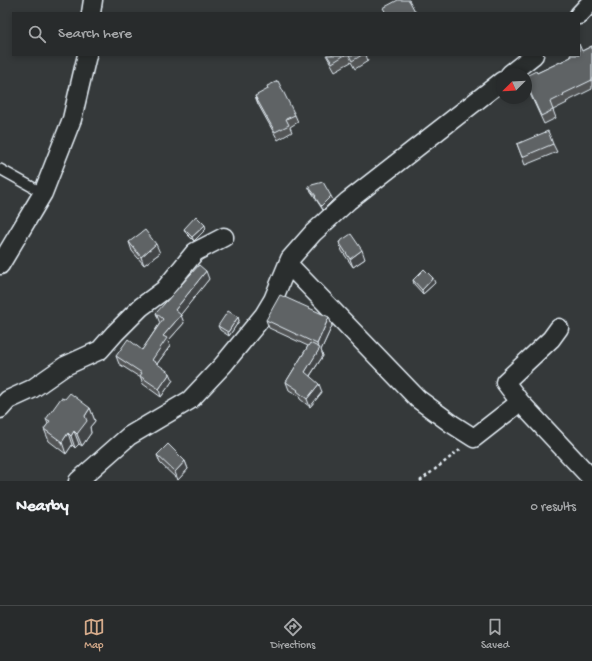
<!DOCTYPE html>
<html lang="en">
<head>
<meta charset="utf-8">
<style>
  :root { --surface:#282b2c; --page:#343738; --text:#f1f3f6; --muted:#a5a7a9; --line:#444748; --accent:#d6ab8b }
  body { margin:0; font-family:"Gochi Hand",sans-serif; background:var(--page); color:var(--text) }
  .compass { position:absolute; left:496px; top:68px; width:36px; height:36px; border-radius:50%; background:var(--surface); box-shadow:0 2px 6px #0003; rotate:246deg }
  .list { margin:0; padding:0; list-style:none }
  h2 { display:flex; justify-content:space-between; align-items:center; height:52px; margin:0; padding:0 16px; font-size:17px }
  h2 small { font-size:13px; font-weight:400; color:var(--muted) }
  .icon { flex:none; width:22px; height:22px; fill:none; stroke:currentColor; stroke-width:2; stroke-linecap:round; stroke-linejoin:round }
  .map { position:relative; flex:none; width:592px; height:481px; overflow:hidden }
  .search { position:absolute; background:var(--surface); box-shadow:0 2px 6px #0003; left:12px; right:12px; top:12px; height:44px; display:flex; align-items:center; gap:10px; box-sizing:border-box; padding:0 14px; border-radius:0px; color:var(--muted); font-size:15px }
  .sheet { height:124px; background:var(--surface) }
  nav { display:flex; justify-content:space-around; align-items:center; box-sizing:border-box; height:56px; border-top:1px solid var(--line); background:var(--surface); font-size:11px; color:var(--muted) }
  nav a { display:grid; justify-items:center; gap:2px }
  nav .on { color:var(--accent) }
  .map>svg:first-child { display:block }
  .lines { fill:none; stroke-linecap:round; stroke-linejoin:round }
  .lane-casing { stroke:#e8f1f8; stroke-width:12 }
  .street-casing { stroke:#e8f1f8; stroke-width:21 }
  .path { stroke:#e8f1f8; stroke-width:2.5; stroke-dasharray:3 3; stroke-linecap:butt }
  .lane { stroke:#2a2d2e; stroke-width:9 }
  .street { stroke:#2a2d2e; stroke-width:18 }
  .wall { fill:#525557; stroke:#e8f1f8 }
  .shaded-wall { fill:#424547; stroke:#e8f1f8 }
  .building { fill:#5f6365; stroke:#e8f1f8 }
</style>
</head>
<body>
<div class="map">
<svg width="592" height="481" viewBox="0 0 592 481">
  <rect width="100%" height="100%" fill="#35393a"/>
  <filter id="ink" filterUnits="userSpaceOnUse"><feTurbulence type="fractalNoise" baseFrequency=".025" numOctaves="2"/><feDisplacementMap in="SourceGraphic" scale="8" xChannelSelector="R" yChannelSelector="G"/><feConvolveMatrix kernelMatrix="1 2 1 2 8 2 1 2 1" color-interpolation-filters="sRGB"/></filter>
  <g filter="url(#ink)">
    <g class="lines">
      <defs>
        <path id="lane" d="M0 169 43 193"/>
        <path id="street" d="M91 13 93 0
          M579 15 592 1
          M510 74 534 55
          M288 264 418 399 452 424 474 438 520 402
          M0 265 43 193 72 119 87 55
          M559 328 551 339 505 382 520 402 592 479
          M0 409 8 400 32 389 65 366 100 350 115 333 141 307 164 290 195 252 224 237
          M78 481 129 436 190 400 223 365 264 315 273 300 290 259 313 233 348 201 502 81"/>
      </defs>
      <use href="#lane" class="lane-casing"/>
      <use href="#street" class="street-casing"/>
      <path class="path" d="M420 481 461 449"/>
      <use href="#lane" class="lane"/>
      <use href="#street" class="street"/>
    </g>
    <path class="wall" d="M592 46V89L566 102 567 103 553 110 556 118 544 124 526 85V76L537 73 571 57 570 55H579L582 51Z
      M326 55H366L368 61 355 69 351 62 335 71Z
      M255 96 295 115 298 122 290 127 292 132 278 140 258 104Z
      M517 144H553L557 152 525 165Z
      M308 186 333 200 323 210 317 201 315 197 310 190Z
      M184 229H206L194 241 186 233Z
      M129 242 160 253 144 265 132 251Z
      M339 242 365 259 353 267 342 251Z
      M209 279 180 315 184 323 168 341 170 346 157 364 173 380 161 397 143 384 141 378 119 364 116 356 142 350 160 323 159 321 156 313Z
      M413 280 435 283 423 294 414 284Z
      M238 317 239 321 229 336 220 330 218 326Z
      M329 317 332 326 321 350 323 356 310 376 322 392 310 407 300 399 299 396 289 390 286 382 308 346 269 328 266 320Z
      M90 408 95 421 90 427 91 433 82 446 79 444 75 448 72 445 66 454 49 441 44 429 48 424 46 419Z
      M157 455 185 461 188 469 178 480 160 463Z"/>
    <path class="shaded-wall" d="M331 196 333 200 323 210 321 206Z
      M205 225 206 229 194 241 192 237Z
      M156 244 160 253 144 265 141 257Z
      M362 250 365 259 353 267 350 259Z
      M206 271 209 279 178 318 175 310Z
      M433 278 435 283 423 294 422 290Z
      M181 315 184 323 168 341 170 346 154 368 152 360 163 336Z
      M238 317 239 321 229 336 228 332Z
      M329 317 332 326 321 350 323 356 307 380 305 372 319 349 317 344Z
      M170 373 173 380 161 397 159 389Z
      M319 384 322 392 310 407 307 399Z
      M90 408 95 421 90 427 91 433 82 446 77 434 85 416Z
      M74 431 79 444 75 448 71 436Z
      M68 433 72 445 66 454 62 442Z
      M185 461 188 469 178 480 175 472Z"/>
    <path class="building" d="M398 0H409L416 13H386L383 8Z
      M579 44 582 51 592 46V80L563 94 564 95 550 102 553 110 541 116 526 83V76L536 71 537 73 571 57 570 55H579Z
      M327 55H345L332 63Z
      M349 55H362L352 61Z
      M278 81 295 115 286 119 289 125 275 132 255 96 268 89 267 86Z
      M548 131 553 144 522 157 517 144Z
      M323 182 331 196 321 206 315 197 316 196 308 186Z
      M196 216 205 225 192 237 184 229Z
      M145 230 156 244 141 257 129 242Z
      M351 234 362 250 350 259 339 242Z
      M199 265 206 271 175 310 181 315 163 336 167 338 152 360 170 373 159 389 140 376 142 373 116 356 128 339 142 350 163 319 156 313Z
      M424 269 433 278 422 290 413 280Z
      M280 295 329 317 317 344 266 320Z
      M228 311 238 317 228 332 218 326Z
      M310 343 320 348 305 372 319 384 307 399 297 391 298 390 286 382Z
      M70 393 90 408 85 416 87 421 77 434 74 431 71 436 68 433 62 442 44 429 50 421 46 419 61 398 65 399Z
      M168 444 185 461 175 472 157 455Z"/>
  </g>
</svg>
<svg class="compass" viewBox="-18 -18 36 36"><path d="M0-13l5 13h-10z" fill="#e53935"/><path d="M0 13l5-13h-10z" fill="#a5a7a9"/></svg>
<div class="search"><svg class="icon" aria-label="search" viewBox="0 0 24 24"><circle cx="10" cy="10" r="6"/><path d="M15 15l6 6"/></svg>Search here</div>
</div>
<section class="sheet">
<h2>Nearby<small>0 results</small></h2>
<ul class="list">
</ul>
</section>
<nav>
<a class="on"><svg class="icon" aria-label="map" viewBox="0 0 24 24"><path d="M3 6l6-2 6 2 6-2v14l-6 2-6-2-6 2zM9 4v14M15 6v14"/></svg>Map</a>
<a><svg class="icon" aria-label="directions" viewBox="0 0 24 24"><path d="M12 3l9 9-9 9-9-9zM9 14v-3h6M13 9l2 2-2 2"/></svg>Directions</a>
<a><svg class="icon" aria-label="saved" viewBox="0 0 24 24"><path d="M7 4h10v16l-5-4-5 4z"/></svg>Saved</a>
</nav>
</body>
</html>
